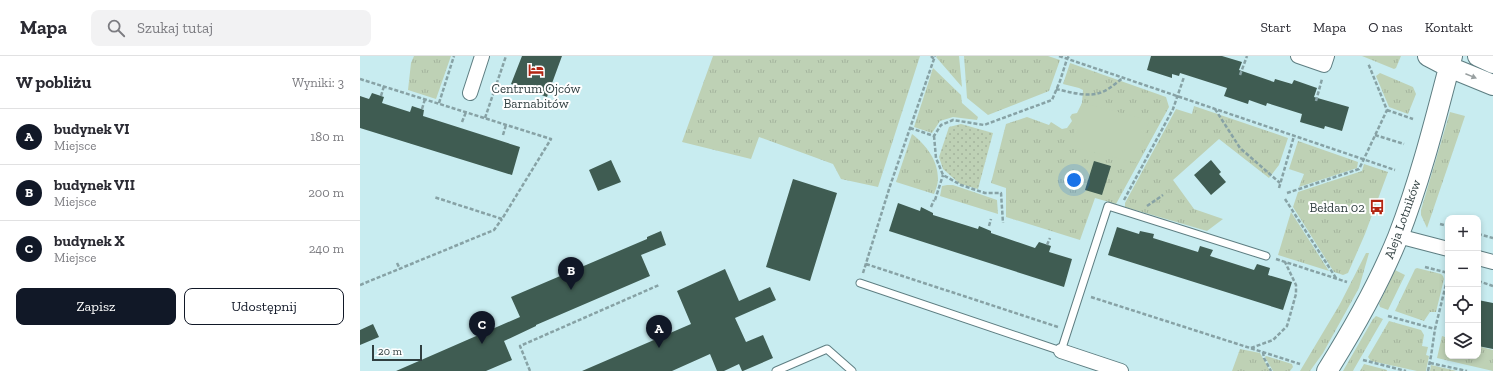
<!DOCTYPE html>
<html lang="pl">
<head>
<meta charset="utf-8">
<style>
  :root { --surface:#fff; --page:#f2f2f3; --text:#2b2b33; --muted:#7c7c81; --line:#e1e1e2; --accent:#111827 }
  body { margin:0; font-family:"Zilla Slab",serif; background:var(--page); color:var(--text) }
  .controls { position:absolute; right:12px; bottom:12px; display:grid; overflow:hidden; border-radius:8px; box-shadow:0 2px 6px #0003 }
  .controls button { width:36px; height:36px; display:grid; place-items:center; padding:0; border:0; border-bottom:1px solid var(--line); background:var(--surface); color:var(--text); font:20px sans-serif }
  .scale { position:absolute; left:12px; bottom:10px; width:50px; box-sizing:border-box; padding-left:4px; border:2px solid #303f40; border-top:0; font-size:11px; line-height:14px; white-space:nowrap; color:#303f40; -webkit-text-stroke:3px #fff; paint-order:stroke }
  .you { position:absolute; left:714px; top:124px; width:14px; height:14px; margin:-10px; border:3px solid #fff; border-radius:50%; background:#1a73e8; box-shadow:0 0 0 6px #1a73e833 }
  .badge { display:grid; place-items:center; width:26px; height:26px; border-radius:50%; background:var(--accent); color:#fff; font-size:13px; font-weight:700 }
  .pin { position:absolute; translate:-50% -33px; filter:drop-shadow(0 1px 2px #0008) }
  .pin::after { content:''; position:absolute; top:21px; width:14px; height:12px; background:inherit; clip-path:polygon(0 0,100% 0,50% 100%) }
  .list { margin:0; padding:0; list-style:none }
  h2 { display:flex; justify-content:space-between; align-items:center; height:52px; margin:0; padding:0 16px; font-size:17px }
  h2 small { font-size:13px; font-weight:400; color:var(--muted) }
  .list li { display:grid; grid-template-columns:26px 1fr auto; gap:12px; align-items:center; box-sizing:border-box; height:56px; padding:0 16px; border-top:1px solid var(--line) }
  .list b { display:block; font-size:15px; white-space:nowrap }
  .list p { margin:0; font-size:13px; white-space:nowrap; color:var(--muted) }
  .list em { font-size:13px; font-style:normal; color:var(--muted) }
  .actions { display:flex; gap:8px; padding:12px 16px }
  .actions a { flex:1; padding:9px 0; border:1px solid var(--accent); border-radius:8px; text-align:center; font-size:14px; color:var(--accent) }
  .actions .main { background:var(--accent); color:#fff }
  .icon { flex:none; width:22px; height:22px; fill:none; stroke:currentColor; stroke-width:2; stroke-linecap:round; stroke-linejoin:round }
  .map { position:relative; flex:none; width:1133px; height:315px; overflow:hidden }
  header { display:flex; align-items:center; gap:24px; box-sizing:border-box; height:56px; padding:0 20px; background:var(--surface); border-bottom:1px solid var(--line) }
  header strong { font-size:19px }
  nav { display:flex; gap:22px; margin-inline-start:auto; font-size:14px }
  .search { width:280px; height:36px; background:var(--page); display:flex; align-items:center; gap:10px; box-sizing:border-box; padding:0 14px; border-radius:8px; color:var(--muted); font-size:15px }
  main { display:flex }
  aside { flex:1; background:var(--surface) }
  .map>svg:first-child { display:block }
  .grass { fill:url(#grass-tufts) }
  .park { fill:url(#park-dots) }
  .pitch { fill:#bed1b5 }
  .building { fill:#3f5c52 }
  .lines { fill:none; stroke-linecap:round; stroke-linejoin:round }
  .lane-casing { stroke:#5e7e82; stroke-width:9 }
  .street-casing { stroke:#5e7e82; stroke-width:16 }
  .secondary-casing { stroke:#5e7e82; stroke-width:22 }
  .path { stroke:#87a2a5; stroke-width:2.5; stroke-dasharray:4 2; stroke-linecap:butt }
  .lane { stroke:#fff; stroke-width:7 }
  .street { stroke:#fff; stroke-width:14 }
  .secondary { stroke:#fff; stroke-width:20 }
  .oneway { fill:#989fa0 }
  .labels { text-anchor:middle; stroke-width:4; stroke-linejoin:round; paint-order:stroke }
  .poi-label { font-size:13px; fill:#303f40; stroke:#fff }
  .street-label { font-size:13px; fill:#303f40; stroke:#fff }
</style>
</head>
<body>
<header>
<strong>Mapa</strong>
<div class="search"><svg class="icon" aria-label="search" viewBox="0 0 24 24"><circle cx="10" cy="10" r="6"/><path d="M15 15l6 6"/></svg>Szukaj tutaj</div>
<nav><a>Start</a><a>Mapa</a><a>O nas</a><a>Kontakt</a></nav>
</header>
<main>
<aside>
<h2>W pobliżu<small>Wyniki: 3</small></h2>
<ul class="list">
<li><span class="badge">A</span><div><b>budynek VI</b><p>Miejsce</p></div><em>180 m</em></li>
<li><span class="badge">B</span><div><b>budynek VII</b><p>Miejsce</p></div><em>200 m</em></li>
<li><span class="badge">C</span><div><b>budynek X</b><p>Miejsce</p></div><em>240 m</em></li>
</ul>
<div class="actions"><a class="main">Zapisz</a><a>Udostępnij</a></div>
</aside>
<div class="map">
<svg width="1133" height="315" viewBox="0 0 1133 315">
  <defs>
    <pattern id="grass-tufts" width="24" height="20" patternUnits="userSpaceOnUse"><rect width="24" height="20" fill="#bed1b5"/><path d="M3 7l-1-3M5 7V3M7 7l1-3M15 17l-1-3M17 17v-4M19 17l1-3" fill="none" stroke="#a4b49d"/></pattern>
    <pattern id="park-dots" width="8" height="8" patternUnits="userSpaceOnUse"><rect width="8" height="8" fill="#bed1b5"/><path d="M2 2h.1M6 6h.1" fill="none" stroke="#a4b49d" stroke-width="1.8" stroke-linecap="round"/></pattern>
  </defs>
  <rect width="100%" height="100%" fill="#c8ecf0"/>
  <path class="grass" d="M54 0H91L76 43 48 34 51 7Z
    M353 0H560L518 131 481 123 473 108 399 81 391 103 322 86Z
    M577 0H599L602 31 576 1Z
    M604 0H688L700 4 689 35 628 59 607 42Z
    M1002 0H1041L1036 12 1034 13Z
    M710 7 806 41 809 51 756 148 735 142 720 184 646 161V132L631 127 646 68 667 61 689 69 691 66 702 73 707 72 712 65 710 61 712 58 717 57 722 47 723 34 719 32 703 28Z
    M573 12 601 39 602 47 618 61 617 64 593 61 580 65 572 77 554 71Z
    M1020 17 1053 31 1056 38 1048 58 1029 51 1016 20Z
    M834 50 928 82 919 109 909 122 859 83 813 124 834 153 863 163 847 175 765 151V147L816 53 832 58Z
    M1090 56 1105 60 1067 172 1061 159V154Z
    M552 78C566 89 578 104 578 123 578 128 576 133 574 138L536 126Z
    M938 85 998 106 997 112 939 131 944 118 929 113Z
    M1004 108 1028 116 1005 178 988 217 983 219 974 216 933 151 938 136 1002 115Z
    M587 129H593L637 144 638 158 580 140 582 130Z
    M931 156 969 215 918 199Z
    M1006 197H1009L999 232 963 297 950 315H940L980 248Z
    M1057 212 1081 218 1083 220 1084 223 1076 256H1070L1064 265 1035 255 1055 213Z
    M1035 214 1045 219 1028 254 1020 251 1019 248Z
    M1016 260 1023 263 994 313 993 315H983L1013 263Z
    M1029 265 1061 274 1064 279 1062 290 1068 291 1066 299 1069 300 1066 315H1057L1011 305 1008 301Z
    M1082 280 1088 282V300H1118V290L1133 294V315L1077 302Z
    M880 293 900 297 910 315H872Z
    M906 300 932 308 933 311 930 315H913L905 301Z
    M1004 308 1027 314V315H1000Z"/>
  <path class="park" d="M601 68 633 77 618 133 600 128 583 113 579 101 589 71Z
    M1071 309 1097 315H1070Z"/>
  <path class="pitch" d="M722 47 789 64 778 107 710 91Z"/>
  <path class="building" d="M162 0H202L187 41 151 28Z
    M791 0H862L882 6 879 14 914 26 915 23 932 28 934 24 957 32 954 41 989 51 982 75 965 70 964 73 940 66 942 58 907 47 906 50 889 44 888 48 864 40 867 32 820 17 819 20 812 18V22L787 14Z
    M12 37 24 41 22 47 50 56 52 50 64 54 63 60 160 91 152 119 0 72V40L9 43Z
    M251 104 261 126 238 135 229 114Z
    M851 104 861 116 859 118 866 126 851 139 834 119Z
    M734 105 751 110 742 139 725 134Z
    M433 123 477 137 450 225 406 211Z
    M538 147 560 155 561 151 573 157V159L618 173 619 170 631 175V177L675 192 679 186 691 190 689 196 712 203 704 231 529 175Z
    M757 171 779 178 780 175 794 178 793 182 838 196 840 190 853 194 850 200 894 214 897 208 910 212 908 219 932 226 923 254 748 199Z
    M301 175 306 189 281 199 290 220 176 269V270L144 285 152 304 126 315H36L160 261 151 241 287 183V181Z
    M365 213 379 245 410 231 416 244 375 262 386 286 403 279 413 302 383 315H382L379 308 364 315H357L350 298 312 315H222L331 268 317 235Z
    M1118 244 1133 247V293L1118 290Z
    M13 268 19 281 0 289V274Z"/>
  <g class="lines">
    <defs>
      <path id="lane" d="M500 227 701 295 748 150 906 200
        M416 315 467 293 492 315"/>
      <path id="street" d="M938 0 964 9 967 0
        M110 37 122 0
        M1038 180 1088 193
        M1118 202 1133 206
        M701 295 761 315"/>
      <path id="secondary" d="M1068 0 1089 11 1133 29
        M1118 0 1133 7
        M967 315C994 272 1019 228 1038 181 1061 122 1076 61 1092 0"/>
    </defs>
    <use href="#lane" class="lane-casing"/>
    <use href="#street" class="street-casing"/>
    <use href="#secondary" class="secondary-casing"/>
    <path class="path" d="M571 0 574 3
      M699 0 1035 114
      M880 19 887 0
      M0 23 191 83 142 163 74 141
      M696 33C710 36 729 42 742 36 750 33 757 26 763 22
      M21 40 24 30
      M956 45 962 23
      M79 47 94 0
      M62 53 65 43
      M855 53 880 92 920 127
      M1027 54 1053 63
      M125 62 146 0
      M102 66 106 56
      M550 72 574 80 581 69 593 64 624 69 692 44 700 25 707 3 709 0
      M143 79 146 69
      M1015 79 1044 88
      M574 80 576 102 583 119 601 129 625 137H641L643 167
      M919 132 934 80
      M927 137 999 113 1002 107 1027 54 1008 7
      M925 143 976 222
      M575 144 583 119
      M764 144 813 53 824 21
      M787 150 803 139
      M571 151 574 144
      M1080 168 1088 170
      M629 170 631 163
      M1118 178 1133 182
      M687 189 690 182
      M916 203 987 226
      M37 207 40 213
      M506 208 698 271
      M1065 211 1088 217
      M503 217 530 130 575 0
      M1118 225 1133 230
      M0 229 134 174 142 163
      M731 241 940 308
      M1028 260 1075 273
      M891 292 913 284 927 270 936 238V229L925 206
      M903 296 904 302 911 315
      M1003 304 1046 315
      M1070 307 1107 315
      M170 315 160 290 299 229
      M1068 315 1071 300 1075 273 1088 220"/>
    <use href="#lane" class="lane"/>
    <use href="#street" class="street"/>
    <use href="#secondary" class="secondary"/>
  </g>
  <defs><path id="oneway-solid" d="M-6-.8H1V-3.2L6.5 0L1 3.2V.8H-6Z"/></defs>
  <use class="oneway" href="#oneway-solid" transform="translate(1111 20) rotate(22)"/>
  <defs>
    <symbol id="hotel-bare" viewBox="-9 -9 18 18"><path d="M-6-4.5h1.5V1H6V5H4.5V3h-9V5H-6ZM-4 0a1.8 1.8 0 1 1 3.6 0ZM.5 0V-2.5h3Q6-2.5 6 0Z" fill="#b32613" stroke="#fff" stroke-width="2.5" paint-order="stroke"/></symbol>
    <symbol id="bus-bare" viewBox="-9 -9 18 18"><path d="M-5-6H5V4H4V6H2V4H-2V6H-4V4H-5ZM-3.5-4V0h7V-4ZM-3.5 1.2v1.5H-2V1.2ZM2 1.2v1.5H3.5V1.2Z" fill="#b32613" stroke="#fff" stroke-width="2.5" paint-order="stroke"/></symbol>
  </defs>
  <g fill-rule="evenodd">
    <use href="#hotel-bare" x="165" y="3" width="22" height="22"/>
    <use href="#bus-bare" x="1006" y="140" width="22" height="22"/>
  </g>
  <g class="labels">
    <g class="poi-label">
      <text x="176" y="37">Centrum Ojców<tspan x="176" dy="15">Barnabitów</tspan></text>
      <text x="1005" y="156" text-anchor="end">Bełdan 02</text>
    </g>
    <g class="street-label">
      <text transform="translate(1042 163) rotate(-70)" y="5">Aleja Lotników</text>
    </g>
  </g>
</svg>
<div class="controls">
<button>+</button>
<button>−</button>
<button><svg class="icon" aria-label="locate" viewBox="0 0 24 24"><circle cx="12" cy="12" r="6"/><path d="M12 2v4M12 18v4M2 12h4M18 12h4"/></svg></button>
<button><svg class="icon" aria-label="layers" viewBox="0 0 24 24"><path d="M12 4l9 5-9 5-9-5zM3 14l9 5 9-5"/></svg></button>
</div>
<div class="scale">20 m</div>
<div class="you"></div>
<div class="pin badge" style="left:299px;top:292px">A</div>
<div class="pin badge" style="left:211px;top:234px">B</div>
<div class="pin badge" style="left:122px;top:288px">C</div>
</div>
</main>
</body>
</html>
